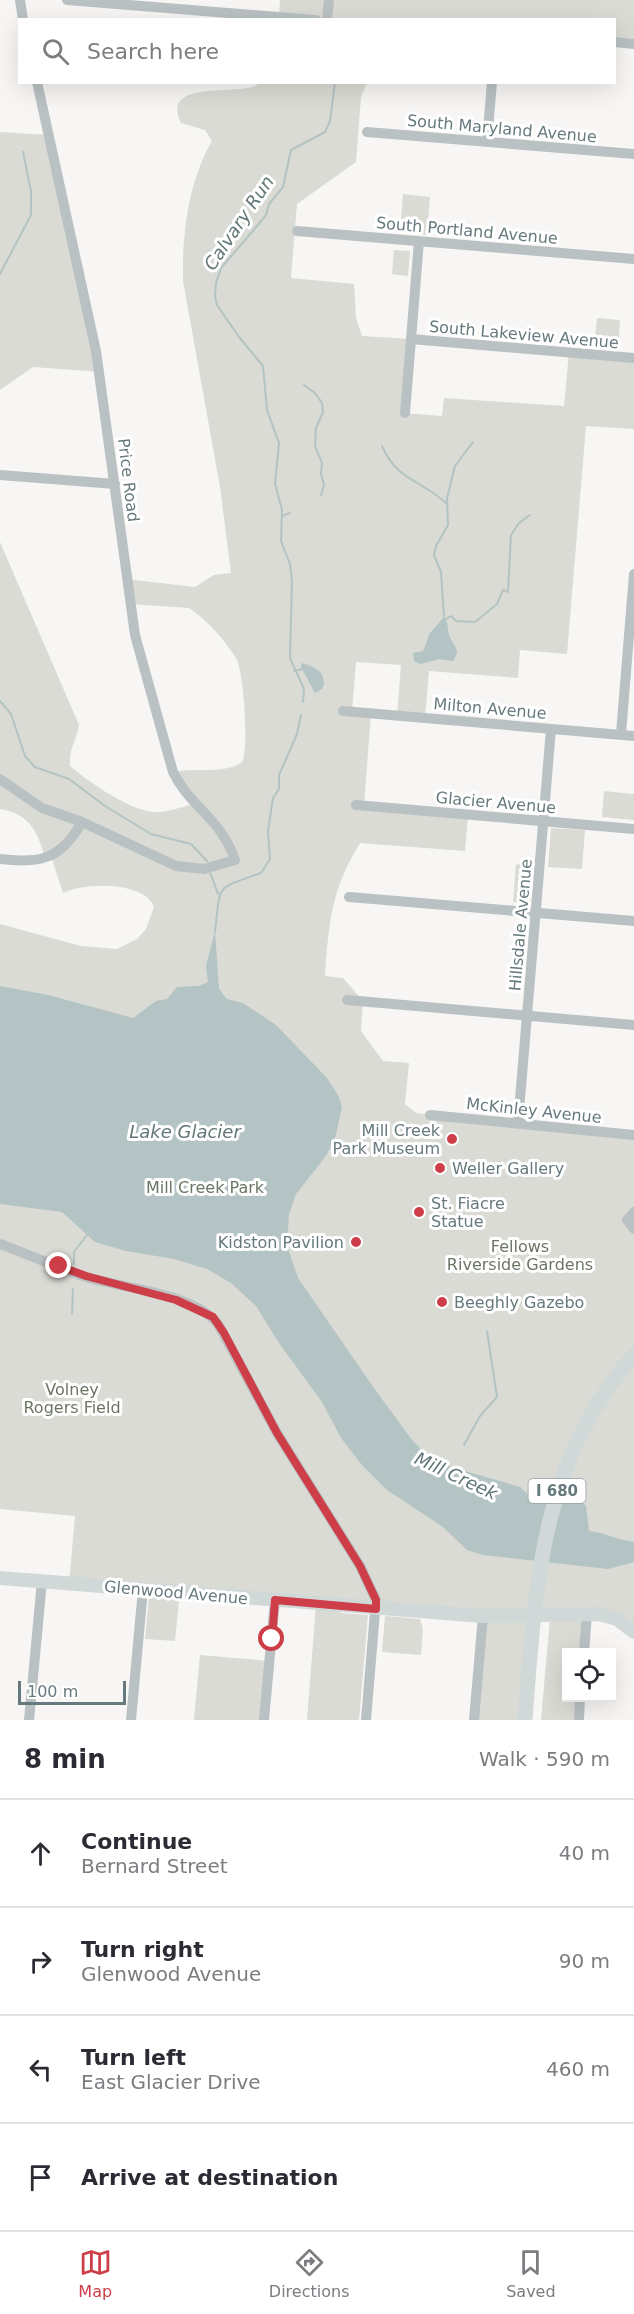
<!DOCTYPE html>
<html lang="en">
<head>
<meta charset="utf-8">
<style>
  :root { --surface:#fff; --page:#f2f2f3; --text:#2b2b33; --muted:#7c7c81; --line:#e1e1e2; --accent:#cd3e48 }
  body { margin:0; font-family:"DejaVu Sans",sans-serif; background:var(--page); color:var(--text) }
  .controls { position:absolute; right:18px; bottom:18px; display:grid; overflow:hidden; border-radius:0px; box-shadow:0 6px 24px #0002 }
  .controls button { width:54px; height:54px; display:grid; place-items:center; padding:0; border:0; border-bottom:2px solid var(--line); background:var(--surface); color:var(--text); font:30px sans-serif }
  .scale { position:absolute; left:18px; bottom:15px; width:108px; box-sizing:border-box; padding-left:6px; border:3px solid #66797c; border-top:0; font-size:16px; line-height:21px; white-space:nowrap; color:#66797c; -webkit-text-stroke:4px #fff; paint-order:stroke }
  .stop { position:absolute; width:18px; height:18px; margin:-14px; border:4px solid #cd3e48; border-radius:50%; background:#fff }
  .stop.end { background:#cd3e48; border-color:#fff; box-shadow:0 2px 6px #0008 }
  .list { margin:0; padding:0; list-style:none }
  h2 { display:flex; justify-content:space-between; align-items:center; height:78px; margin:0; padding:0 24px; font-size:26px }
  h2 small { font-size:20px; font-weight:400; color:var(--muted) }
  .list li { display:grid; grid-template-columns:39px 1fr auto; gap:18px; align-items:center; box-sizing:border-box; height:108px; padding:0 24px; border-top:2px solid var(--line) }
  .list b { display:block; font-size:22px; white-space:nowrap }
  .list p { margin:0; font-size:20px; white-space:nowrap; color:var(--muted) }
  .list em { font-size:20px; font-style:normal; color:var(--muted) }
  .icon { flex:none; width:33px; height:33px; fill:none; stroke:currentColor; stroke-width:2; stroke-linecap:round; stroke-linejoin:round }
  .map { position:relative; flex:none; width:634px; height:1720px; overflow:hidden }
  .search { position:absolute; background:var(--surface); box-shadow:0 6px 24px #0002; left:18px; right:18px; top:18px; height:66px; display:flex; align-items:center; gap:15px; box-sizing:border-box; padding:0 21px; border-radius:0px; color:var(--muted); font-size:22px }
  .sheet { height:510px; background:var(--surface) }
  nav { display:flex; justify-content:space-around; align-items:center; box-sizing:border-box; height:84px; border-top:2px solid var(--line); background:var(--surface); font-size:16px; color:var(--muted) }
  nav a { display:grid; justify-items:center; gap:3px }
  nav .on { color:var(--accent) }
  .map>svg:first-child { display:block }
  .green { fill:#d9dbd4 }
  .water { fill:#b4c3c3 }
  .lines { fill:none; stroke-linecap:round; stroke-linejoin:round }
  .stream { stroke:#b4c3c3; stroke-width:2 }
  .minor { stroke:#bac1c2; stroke-width:10 }
  .major { stroke:#d1d8d8; stroke-width:14 }
  .highway { stroke:#d1d8d8; stroke-width:15 }
  .route { stroke:#cd3e48; stroke-width:8 }
  .poi-dot { fill:#cd3e48; stroke:#fff; stroke-width:2 }
  .labels { text-anchor:middle; stroke-width:6; stroke-linejoin:round; paint-order:stroke }
  .shield { fill:#fff; stroke:#94a1a3; stroke-width:1.5 }
  .shield-label { font-size:15px; font-weight:bold; fill:#66797c }
  .street-label { font-size:16px; fill:#66797c; stroke:#fff }
  .poi-label { font-size:16px; fill:#66797c; stroke:#fff; text-anchor:start }
  .park-label { font-size:16px; fill:#6c7564; stroke:#fff }
  .water-label { font-size:18px; font-style:italic; fill:#607776; stroke:#fff }
</style>
</head>
<body>
<div class="map">
<svg width="634" height="1720" viewBox="0 0 634 1720">
  <rect width="100%" height="100%" fill="#f7f6f4"/>
  <path class="green" d="M280 0H634V44L615 42 614 20H297L279 17Z
    M260 83H367L361 97 356 162 297 204 291 278 354 284 356 318 362 336 411 339 405 413 442 416 444 398 564 406 569 352 634 358V429L586 426 567 654 520 650 518 678 429 671 425 718 397 715 401 665 356 662 352 711 371 713 364 806 468 815 465 851 360 843C331 890 329 922 325 976L343 978 363 1001 361 1031 383 1061 409 1063 405 1104 416 1113 634 1135V1632L587 1614 584 1652H566V1698H580L579 1720H541L550 1618 534 1615 525 1720H474L483 1616 341 1607V1613L368 1615 359 1720H307L316 1604 69 1584 75 1516 0 1509V924L81 946 117 949 137 939 146 929 154 907C145 881 84 882 63 893L51 856 45 858C38 832 29 813 0 809V542L79 725C77 740 68 750 70 766 89 782 135 815 160 812 172 811 185 806 196 803L173 772C196 767 224 775 242 762 249 749 244 671 236 658 225 640 206 619 189 608L129 604 126 579 195 587 214 575 231 573 220 487 183 281C182 235 188 182 212 141L205 130 181 123C159 77 243 98 260 83Z
    M0 132 49 135 100 372 33 367 0 390Z
    M403 194 430 197 427 235 400 232Z
    M394 250 410 251 408 276 392 274Z
    M597 318 620 320 618 349 594 347Z
    M604 791 634 794V820L602 817Z
    M551 828 585 830 582 869 548 867Z
    M516 864 533 865 530 904 513 902Z
    M149 1597 179 1600 175 1641 145 1639Z
    M385 1616 420 1619 423 1629 421 1655 382 1652Z
    M200 1655 270 1661 264 1720H194Z"/>
  <path class="water" d="M444 617C449 623 447 628 449 635 453 646 462 649 453 661L439 659 420 664 414 661 413 653 423 651 430 633Z
    M302 663C314 667 324 670 324 684L322 689 315 693 301 667Z
    M215 931 219 989 227 999 243 1003 276 1025 327 1078 338 1095 342 1107 336 1135 326 1156 296 1194 289 1214 287 1246 298 1278 376 1391 412 1440 425 1453 441 1464 520 1487 533 1499 544 1500 560 1494 579 1499 586 1506 589 1531C605 1533 618 1540 634 1542V1562L608 1569 483 1555 467 1550 443 1527 387 1490 362 1465 341 1438 322 1402 279 1343 256 1306 231 1283 207 1269 174 1259 126 1251 95 1242 62 1212 0 1204V986L48 995 133 1018 156 1001 167 999 177 987 199 986 208 982 206 966Z"/>
  <g class="lines">
    <path class="stream" d="M0 274 31 215V191L23 152
      M304 385 315 393 322 403 323 412 316 428 315 446 322 463 321 474 324 485 321 495
      M382 446C398 482 421 479 447 504
      M282 516 290 513
      M444 617 441 572 434 555 436 546 448 525 447 498 455 466 473 442
      M446 619 451 616 456 621 475 622 497 604 503 590 508 592 511 535 519 523 530 515
      M294 671 302 669
      M0 701 11 714 25 756 35 767 69 779 105 806 151 834 191 844 207 861
      M303 702 304 689 290 658 292 581 290 564 281 541 282 510 275 484 279 443 267 410 263 366 239 337 217 305 215 296 216 283 221 268 257 226 266 215 269 204 283 187 291 150 325 132 330 121 335 82
      M210 872 218 894
      M215 932C221 882 214 890 261 873L270 859 268 831 273 798 279 789V775L297 734 301 715
      M74 1264V1252L87 1235
      M72 1314 73 1289
      M464 1445 480 1416 497 1397 487 1331"/>
    <path class="minor" d="M20 0 23 20
      M67 0 316 20
      M327 20 329 0
      M614 42 634 44
      M367 132 634 154
      M487 142 492 82
      M297 231 634 259
      M411 339 634 358
      M405 413 419 241
      M0 475 115 484
      M343 711 634 736
      M621 734 634 574
      M0 779 42 808 82 822 176 866 204 869 235 860C221 818 190 807 173 772L135 635 96 351 37 82
      M356 805 634 829
      M0 859C41 864 61 859 82 822
      M349 897 634 921
      M347 1000 634 1025
      M430 1115 634 1135
      M518 1123 551 729
      M634 1212 627 1220 634 1229
      M0 1244C29 1255 57 1267 86 1277 125 1289 191 1292 218 1324L277 1433 360 1566 376 1600 366 1720
      M584 1652 587 1614
      M29 1720 42 1581
      M131 1720 143 1589
      M264 1720 275 1600
      M474 1720 483 1616
      M579 1720 580 1698"/>
    <path class="major" d="M0 1578 483 1616 599 1614 617 1619 634 1632"/>
    <path class="highway" d="M525 1720C535 1587 541 1459 634 1355"/>
  </g>
  <g class="lines">
    <path class="route" d="M59 1266 86 1276 176 1300 213 1317 224 1333 277 1433 360 1566 376 1600V1609L275 1600 272 1639"/>
  </g>
  <g class="poi-dot">
    <circle cx="452" cy="1139" r="6"/>
    <circle cx="440" cy="1168" r="6"/>
    <circle cx="419" cy="1212" r="6"/>
    <circle cx="356" cy="1242" r="6"/>
    <circle cx="442" cy="1302" r="6"/>
  </g>
  <g class="labels">
    <rect class="shield" x="528.5" y="1479" width="57" height="24" rx="4.5"/>
    <g class="shield-label">
      <text x="557" y="1496">I 680</text>
    </g>
    <g class="street-label">
      <text transform="translate(502 128) rotate(5)" y="6">South Maryland Avenue</text>
      <text transform="translate(467 230) rotate(5)" y="6">South Portland Avenue</text>
      <text transform="translate(524 334) rotate(5)" y="6">South Lakeview Avenue</text>
      <text transform="translate(129 480) rotate(83)" y="6">Price Road</text>
      <text transform="translate(490 708) rotate(5)" y="6">Milton Avenue</text>
      <text transform="translate(496 802) rotate(5)" y="6">Glacier Avenue</text>
      <text transform="translate(520 925) rotate(-85)" y="6">Hillsdale Avenue</text>
      <text transform="translate(534 1110) rotate(6)" y="6">McKinley Avenue</text>
      <text transform="translate(176 1592) rotate(5)" y="6">Glenwood Avenue</text>
    </g>
    <g class="poi-label">
      <text x="440" y="1136" text-anchor="end">Mill Creek<tspan x="440" dy="18">Park Museum</tspan></text>
      <text x="452" y="1174">Weller Gallery</text>
      <text x="431" y="1209">St. Fiacre<tspan x="431" dy="18">Statue</tspan></text>
      <text x="344" y="1248" text-anchor="end">Kidston Pavilion</text>
      <text x="454" y="1308">Beeghly Gazebo</text>
    </g>
    <g class="park-label">
      <text x="205" y="1193">Mill Creek Park</text>
      <text x="520" y="1252">Fellows<tspan x="520" dy="18">Riverside Gardens</tspan></text>
      <text x="72" y="1395">Volney<tspan x="72" dy="18">Rogers Field</tspan></text>
    </g>
    <g class="water-label">
      <text transform="translate(239 223) rotate(-56)" y="6">Calvary Run</text>
      <text x="185" y="1138">Lake Glacier</text>
      <text transform="translate(456 1476) rotate(25)" y="6">Mill Creek</text>
    </g>
  </g>
</svg>
<div class="controls">
<button><svg class="icon" aria-label="locate" viewBox="0 0 24 24"><circle cx="12" cy="12" r="6"/><path d="M12 2v4M12 18v4M2 12h4M18 12h4"/></svg></button>
</div>
<div class="scale">100 m</div>
<div class="stop" style="left:272px;top:1639px"></div>
<div class="stop end" style="left:59px;top:1266px"></div>
<div class="search"><svg class="icon" aria-label="search" viewBox="0 0 24 24"><circle cx="10" cy="10" r="6"/><path d="M15 15l6 6"/></svg>Search here</div>
</div>
<section class="sheet">
<h2>8 min<small>Walk · 590 m</small></h2>
<ul class="list">
<li><svg class="icon" aria-label="ahead" viewBox="0 0 24 24"><path d="M12 20V5M6 11l6-6 6 6"/></svg><div><b>Continue</b><p>Bernard Street</p></div><em>40 m</em></li>
<li><svg class="icon" aria-label="right" viewBox="0 0 24 24"><path d="M7 20v-9h11M14 6l5 5-5 5"/></svg><div><b>Turn right</b><p>Glenwood Avenue</p></div><em>90 m</em></li>
<li><svg class="icon" aria-label="left" viewBox="0 0 24 24"><path d="M17 20v-9H6M10 6l-5 5 5 5"/></svg><div><b>Turn left</b><p>East Glacier Drive</p></div><em>460 m</em></li>
<li><svg class="icon" aria-label="arrive" viewBox="0 0 24 24"><path d="M6 21V4h12l-3 4 3 4H6"/></svg><div><b>Arrive at destination</b></div></li>
</ul>
</section>
<nav>
<a class="on"><svg class="icon" aria-label="map" viewBox="0 0 24 24"><path d="M3 6l6-2 6 2 6-2v14l-6 2-6-2-6 2zM9 4v14M15 6v14"/></svg>Map</a>
<a><svg class="icon" aria-label="directions" viewBox="0 0 24 24"><path d="M12 3l9 9-9 9-9-9zM9 14v-3h6M13 9l2 2-2 2"/></svg>Directions</a>
<a><svg class="icon" aria-label="saved" viewBox="0 0 24 24"><path d="M7 4h10v16l-5-4-5 4z"/></svg>Saved</a>
</nav>
</body>
</html>
